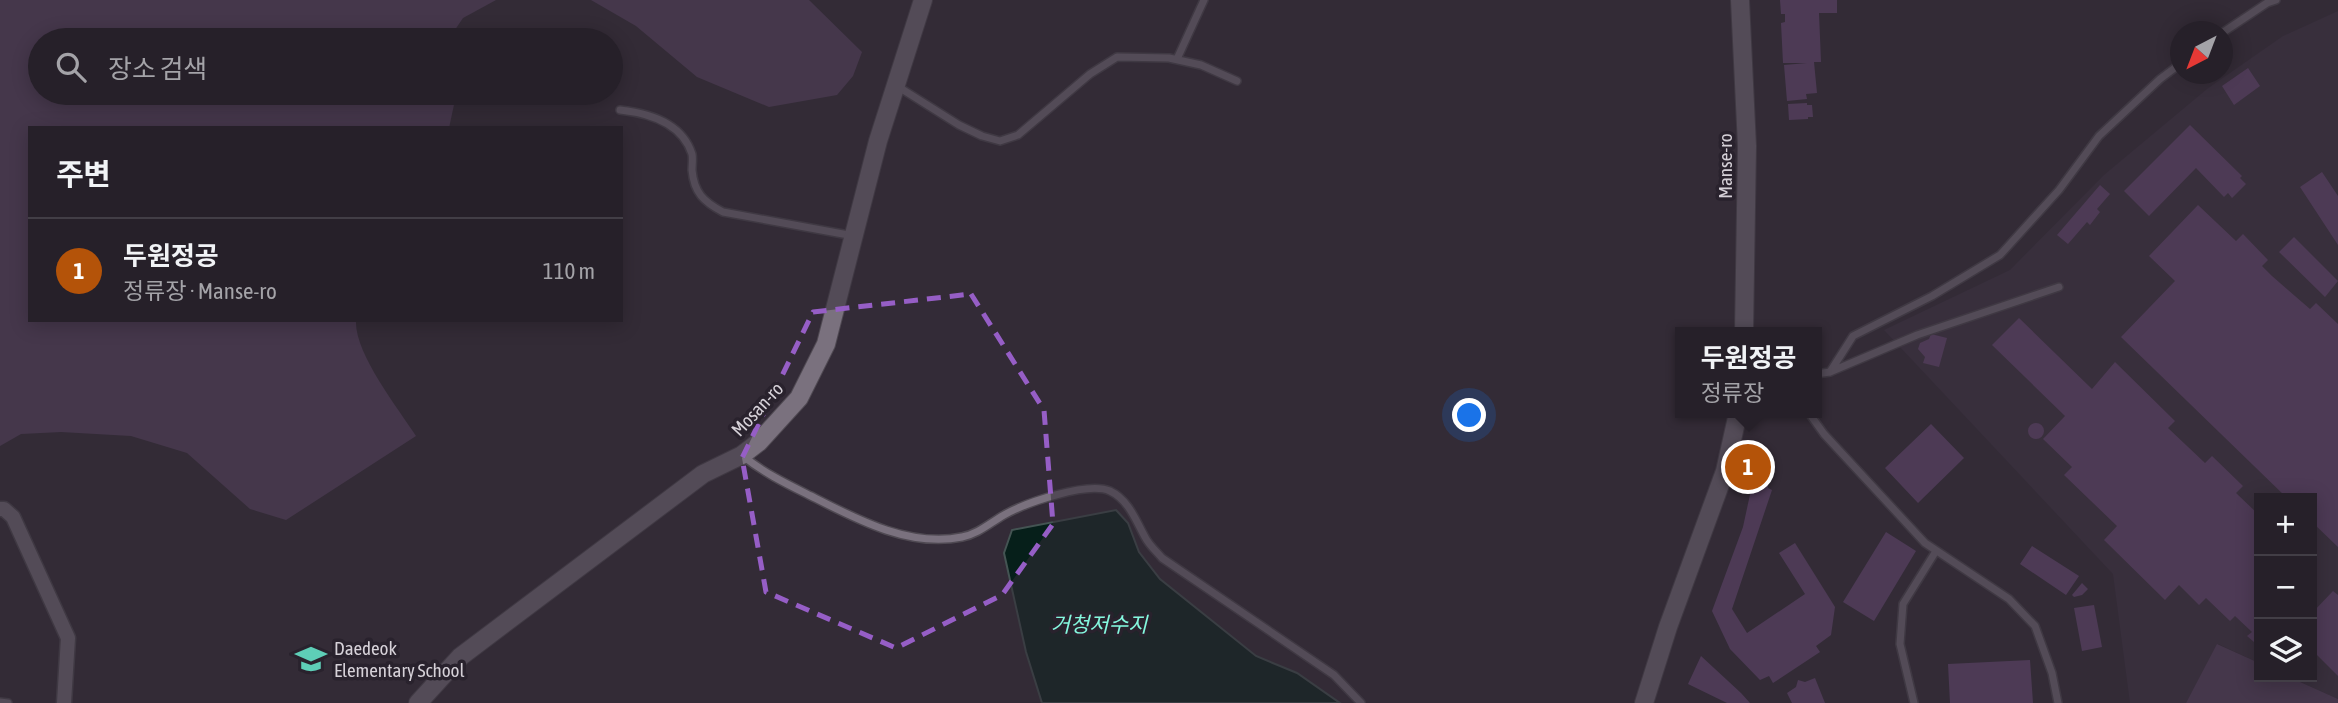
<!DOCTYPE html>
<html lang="ko">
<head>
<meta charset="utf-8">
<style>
  :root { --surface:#262029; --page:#2e2831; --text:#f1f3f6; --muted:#a4a3a8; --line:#423e46; --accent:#b45309 }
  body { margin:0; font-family:"Asap Condensed","Noto Sans KR",sans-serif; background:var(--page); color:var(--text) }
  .controls { position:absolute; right:21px; bottom:21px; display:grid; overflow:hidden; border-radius:0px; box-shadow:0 4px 18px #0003 }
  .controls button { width:63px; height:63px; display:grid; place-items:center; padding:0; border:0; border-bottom:2px solid var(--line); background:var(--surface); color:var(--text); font:35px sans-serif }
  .compass { position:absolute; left:2170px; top:21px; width:63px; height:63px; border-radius:50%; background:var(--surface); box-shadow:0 4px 18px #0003; rotate:222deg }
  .you { position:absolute; left:1470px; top:416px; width:24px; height:24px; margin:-18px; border:5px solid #fff; border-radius:50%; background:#1a73e8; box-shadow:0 0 0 10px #1a73e833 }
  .badge { display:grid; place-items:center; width:46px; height:46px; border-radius:50%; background:var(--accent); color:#fff; font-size:23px; font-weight:700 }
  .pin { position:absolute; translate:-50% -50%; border:4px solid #fff; box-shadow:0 2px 7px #0006 }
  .popup { position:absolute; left:1675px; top:327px; width:147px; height:91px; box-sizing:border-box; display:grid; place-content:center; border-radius:0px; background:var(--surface); filter:drop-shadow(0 2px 5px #0005); font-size:23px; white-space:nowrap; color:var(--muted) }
  .popup b { font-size:26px; color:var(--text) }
  .popup::after { content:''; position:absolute; left:50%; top:100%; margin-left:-14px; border:14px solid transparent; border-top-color:var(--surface) }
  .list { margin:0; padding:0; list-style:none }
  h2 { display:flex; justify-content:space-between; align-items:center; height:91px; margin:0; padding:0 28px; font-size:30px }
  h2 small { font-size:23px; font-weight:400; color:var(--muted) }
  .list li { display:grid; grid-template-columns:46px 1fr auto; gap:21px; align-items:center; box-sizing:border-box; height:105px; padding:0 28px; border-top:2px solid var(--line) }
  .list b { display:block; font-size:26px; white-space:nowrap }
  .list p { margin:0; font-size:23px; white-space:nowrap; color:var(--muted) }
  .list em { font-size:23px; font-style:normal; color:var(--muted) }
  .icon { flex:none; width:38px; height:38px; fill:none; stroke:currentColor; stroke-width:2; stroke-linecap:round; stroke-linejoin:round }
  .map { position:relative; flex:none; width:2338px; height:703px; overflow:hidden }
  .search { position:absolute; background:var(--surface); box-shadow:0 4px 18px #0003; left:28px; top:28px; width:595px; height:77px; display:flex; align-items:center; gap:18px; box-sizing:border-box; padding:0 24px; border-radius:38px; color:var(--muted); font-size:26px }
  .panel { position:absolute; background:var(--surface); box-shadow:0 4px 18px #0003; left:28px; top:126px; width:595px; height:196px; border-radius:0px }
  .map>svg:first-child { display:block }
  .built { fill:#3f3343 }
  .green { fill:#5c4564 }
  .water { fill:#061f1a; stroke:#445453; stroke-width:2 }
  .building { fill:#6d4c7a }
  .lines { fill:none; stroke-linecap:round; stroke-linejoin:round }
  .service-casing { stroke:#4f4952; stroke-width:10 }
  .minor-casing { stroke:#4f4952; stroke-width:17 }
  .tertiary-casing { stroke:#4f4952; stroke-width:20 }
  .secondary-casing { stroke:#4f4952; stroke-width:20 }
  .service { stroke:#7a717e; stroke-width:7 }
  .minor { stroke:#7a717e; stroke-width:14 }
  .tertiary { stroke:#7a717e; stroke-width:18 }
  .secondary { stroke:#7a717e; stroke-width:18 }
  .marked { fill:none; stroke:#965ec6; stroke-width:5; stroke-dasharray:14 9; stroke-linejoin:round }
  .labels { text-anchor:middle; stroke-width:7; stroke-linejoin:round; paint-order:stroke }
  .street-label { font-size:19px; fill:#d6d1d8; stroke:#29222d }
  .poi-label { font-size:19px; fill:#d6d1d8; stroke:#29222d; text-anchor:start }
  .water-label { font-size:21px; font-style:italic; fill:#85f8df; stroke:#29222d }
</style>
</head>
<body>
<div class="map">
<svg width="2338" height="703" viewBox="0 0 2338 703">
  <rect width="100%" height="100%" fill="#332b37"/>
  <path class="built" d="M2338 11V699L2289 677H2312V498H2259V663L2218 644 2186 703H2130L2113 574 1884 330 2010 270 2104 175 2207 89 2283 36Z"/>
  <path class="green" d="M0 0H496L463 18 448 40H40V93H452L455 100 449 128H30V320H356C354 353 398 408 416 436L286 520 250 509 187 453 131 436 61 432 21 434 0 446Z
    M591 0H809L862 52 853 76 837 95 769 107 697 77 636 26Z
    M2217 644 2259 663V677H2289L2338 699V703H2186Z"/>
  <path class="water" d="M1116 510 1128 523 1139 552 1160 579 1256 656 1297 673 1340 703H1042L1026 652 1004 553 1012 530Z"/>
  <path class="building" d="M1780 0H1837V13H1819L1821 62H1814L1817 93 1806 94 1807 99 1787 101 1784 65 1807 63H1783L1781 23 1785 22V14H1781Z
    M2248 68 2260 86 2234 105 2222 86Z
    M1807 103V105H1812L1813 117H1808V119L1789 120 1788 104Z
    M2190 125 2242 176 2240 178 2246 184 2232 198 2228 193 2224 197 2196 168 2149 216 2124 191Z
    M2322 172 2338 196V245L2300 187Z
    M2100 185 2110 194 2097 209 2100 212 2090 225 2087 222 2068 244 2057 235Z
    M2198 205 2236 241 2243 234 2268 260 2262 266 2272 276 2310 309 2316 303 2338 324V547L2312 522V498H2287L2121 337 2175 281 2149 256Z
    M2294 237 2338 281 2325 297 2279 252Z
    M2019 318 2092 389 2115 362 2175 421 2168 428 2205 463 2212 456 2243 486 2236 493 2259 515V636L2254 642 2247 636 2252 632 2235 616 2230 621 2206 598 2199 605 2179 585 2165 600 2104 540 2117 526 2064 475 2072 467 2043 439 2065 416 1992 345Z
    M1931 334 1947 338 1939 367 1923 363 1925 357 1918 349 1920 343 1929 339Z
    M2028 431a8 8 0 1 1 16 0a8 8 0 1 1-16 0Z
    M1931 424 1964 458 1918 503 1885 468Z
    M1754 476 1768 479V488L1772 490 1732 609 1747 633 1805 594 1779 553 1795 543 1835 607 1831 635 1816 646 1820 652 1773 683 1769 676 1760 680 1730 649 1712 611 1743 527Z
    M1886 532 1916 551 1874 621 1843 602Z
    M2032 546 2079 576 2066 595 2020 564Z
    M2082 583 2088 589 2082 595 2074 597 2072 595Z
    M2333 591 2338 595V676L2312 650V613Z
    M2094 605 2102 647 2082 651 2074 608Z
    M1701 656 1741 693 1750 703H1727L1688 684Z
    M2030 660 2033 703H1950L1948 664Z
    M1815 678 1825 703H1792L1787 693 1796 687 1798 680 1805 682Z"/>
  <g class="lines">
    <defs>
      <path id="service" d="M2222 33 2267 3 2276 0
        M1177 59 1204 0
        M897 86 959 125 982 136 1000 141 1018 135 1090 74 1117 57 1169 58 1201 65 1237 81
        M620 110C648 113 682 123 692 154 693 159 692 165 692 170 694 193 704 202 723 212L854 236
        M1830 372 1853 336 1932 296 2000 255 2059 190 2099 136 2160 79 2180 64
        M1816 374 1830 372 1917 335 2059 287
        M1809 413 1824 434 1925 543 2009 599 2035 626 2052 673 2058 703
        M743 456C764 473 787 484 811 496 856 519 910 548 962 537 978 534 990 523 1004 515 1025 503 1088 481 1110 491 1129 500 1136 521 1145 537 1149 545 1156 551 1162 558L1334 675 1361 703
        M0 702 8 703
        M1914 703 1900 644 1903 604 1936 551"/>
      <path id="minor" d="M0 509H4L13 517 68 638 64 703"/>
      <path id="tertiary" d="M418 703 460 657 703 474 742 455 759 442 799 398 826 344 878 141 923 0"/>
      <path id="secondary" d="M1740 0 1747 146 1744 332
        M1644 703 1668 627 1725 471 1738 413"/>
    </defs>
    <use href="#service" class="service-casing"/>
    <use href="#minor" class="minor-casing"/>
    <use href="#tertiary" class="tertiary-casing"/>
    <use href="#secondary" class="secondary-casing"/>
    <use href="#service" class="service"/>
    <use href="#minor" class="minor"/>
    <use href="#tertiary" class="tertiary"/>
    <use href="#secondary" class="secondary"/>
  </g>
  <path d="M0 0H2338V703H0ZM971 294 1044 410 1053 524 1002 595 896 648 766 592 742 458 813 312Z" fill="#332b37" fill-opacity=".55" fill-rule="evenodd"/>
  <path class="marked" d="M971 294 1044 410 1053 524 1002 595 896 648 766 592 742 458 813 312Z"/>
  <defs>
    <symbol id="school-bare" viewBox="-9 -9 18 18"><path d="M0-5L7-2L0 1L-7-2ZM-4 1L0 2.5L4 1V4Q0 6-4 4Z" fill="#5eceb7" stroke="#29222d" stroke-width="2.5" paint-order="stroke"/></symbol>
  </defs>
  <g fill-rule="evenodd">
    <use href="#school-bare" x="289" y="637" width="44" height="44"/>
  </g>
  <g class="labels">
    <g class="street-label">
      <text transform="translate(1725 166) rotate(-90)" y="7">Manse-ro</text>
      <text transform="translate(757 409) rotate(-47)" y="7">Mosan-ro</text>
    </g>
    <g class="poi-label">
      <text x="334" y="655">Daedeok<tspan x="334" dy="22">Elementary School</tspan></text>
    </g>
    <g class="water-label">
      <text x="1099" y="632">거청저수지</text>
    </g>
  </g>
</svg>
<div class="controls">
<button>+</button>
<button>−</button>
<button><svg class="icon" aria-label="layers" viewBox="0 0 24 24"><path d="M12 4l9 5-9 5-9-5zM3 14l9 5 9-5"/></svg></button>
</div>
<svg class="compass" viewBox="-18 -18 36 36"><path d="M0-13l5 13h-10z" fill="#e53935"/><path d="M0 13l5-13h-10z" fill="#a4a3a8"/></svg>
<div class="you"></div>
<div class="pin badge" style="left:1748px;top:467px">1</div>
<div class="popup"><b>두원정공</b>정류장</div>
<div class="search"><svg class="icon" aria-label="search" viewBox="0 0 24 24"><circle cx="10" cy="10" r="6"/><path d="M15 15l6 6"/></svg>장소 검색</div>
<section class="panel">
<h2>주변<small></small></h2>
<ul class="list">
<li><span class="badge">1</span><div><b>두원정공</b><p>정류장 · Manse-ro</p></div><em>110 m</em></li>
</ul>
</section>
</div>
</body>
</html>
